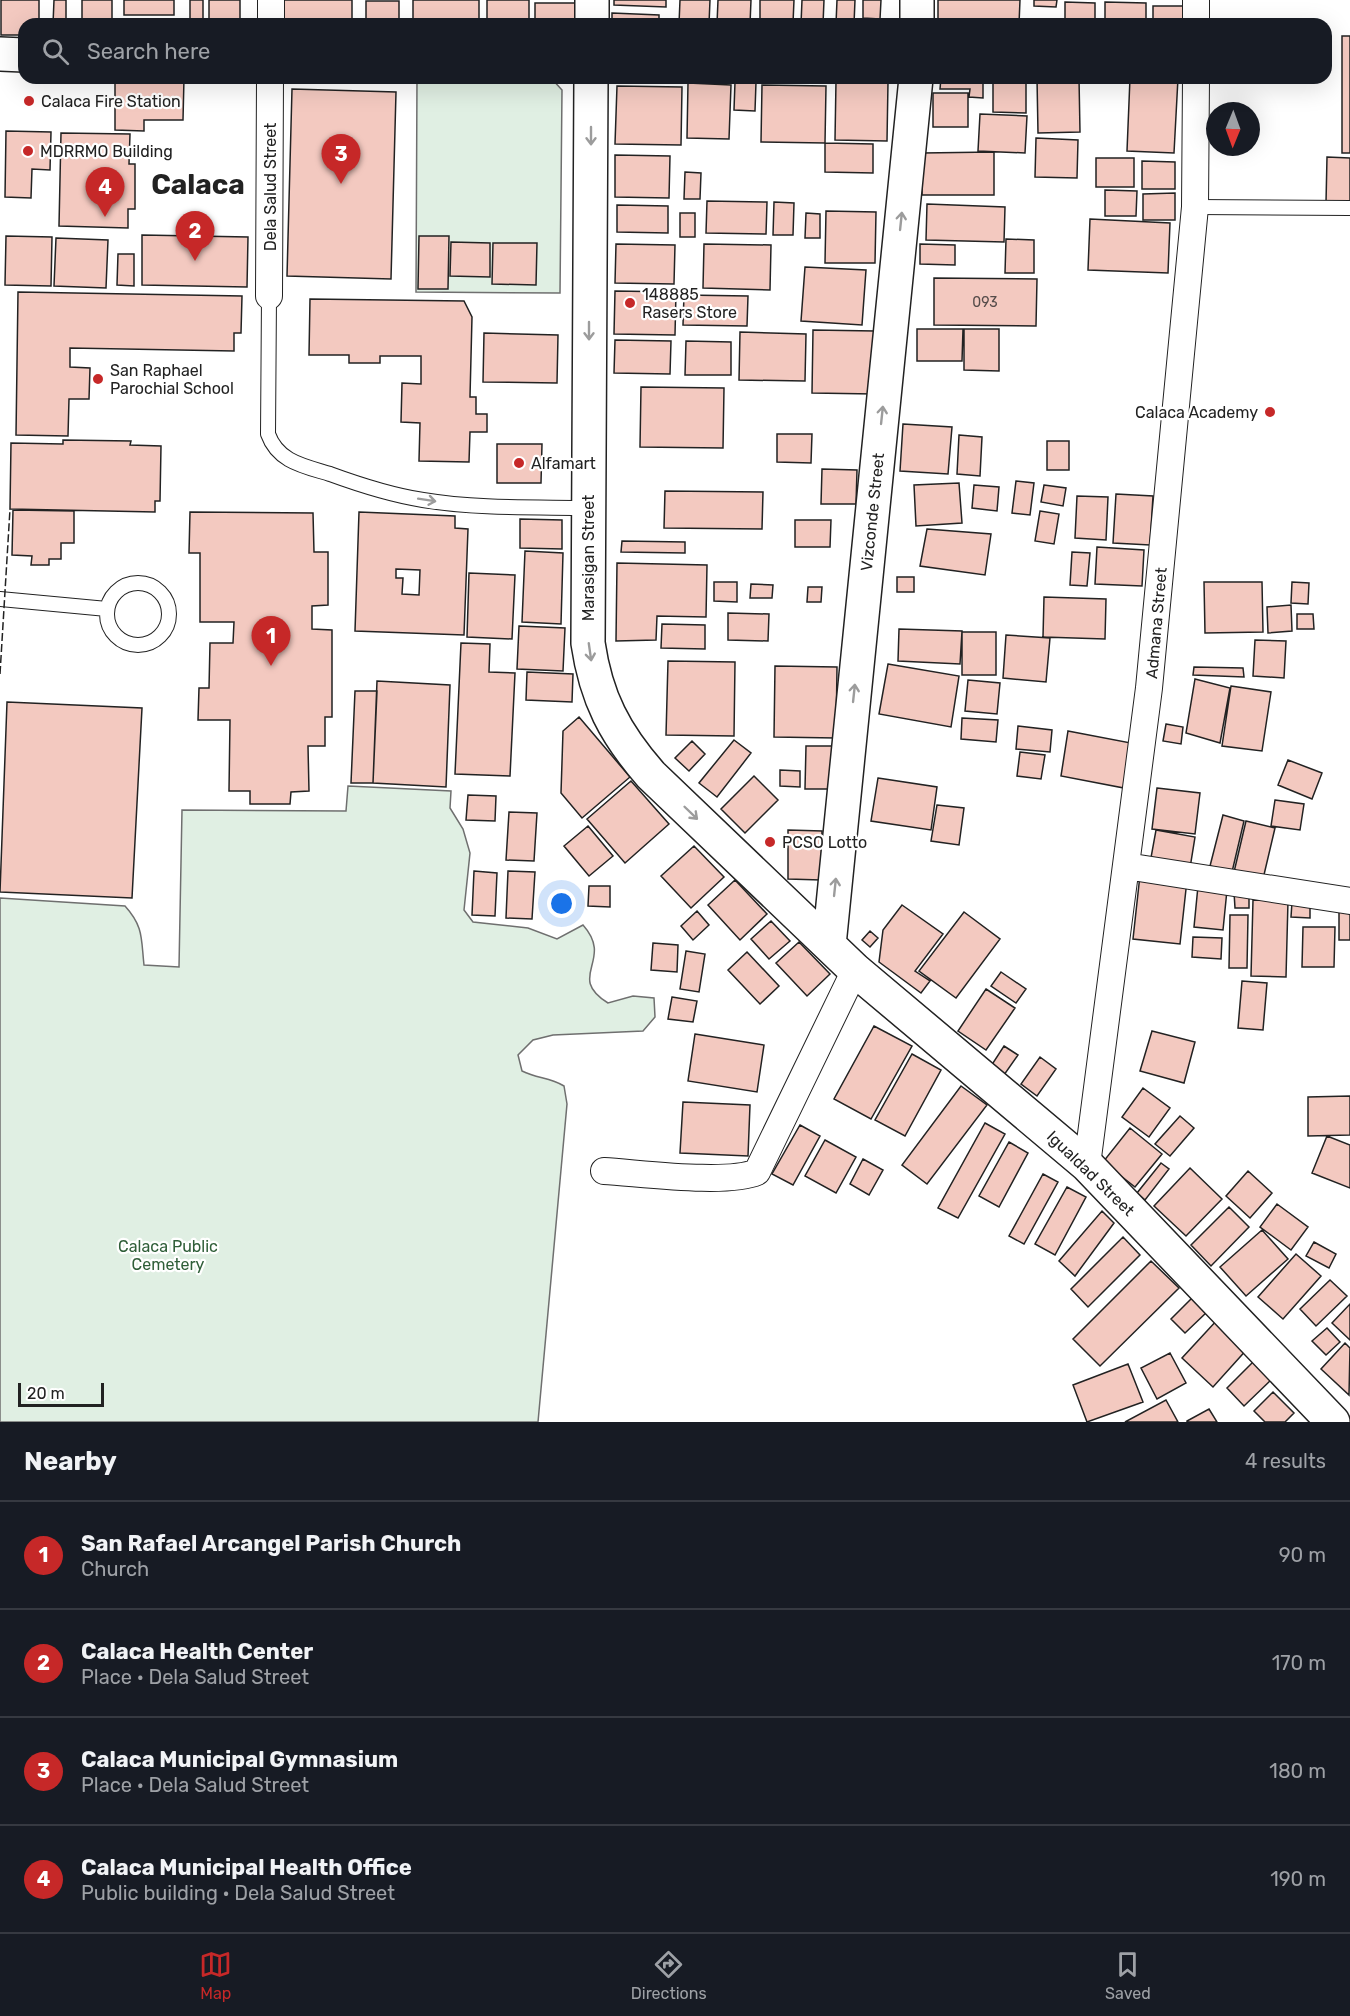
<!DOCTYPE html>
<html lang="en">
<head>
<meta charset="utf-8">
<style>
  :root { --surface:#171b24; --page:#242831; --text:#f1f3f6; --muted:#9ea1a6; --line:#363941; --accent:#c62828 }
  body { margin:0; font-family:Rubik,sans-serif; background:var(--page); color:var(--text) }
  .compass { position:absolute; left:1206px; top:102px; width:54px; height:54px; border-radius:50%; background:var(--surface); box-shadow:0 6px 24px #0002; rotate:181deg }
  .scale { position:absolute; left:18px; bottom:15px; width:86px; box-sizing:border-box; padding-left:6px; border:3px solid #222; border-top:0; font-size:16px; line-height:21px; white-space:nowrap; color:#222; -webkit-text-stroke:4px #fff; paint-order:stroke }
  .you { position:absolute; left:562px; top:904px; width:21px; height:21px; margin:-15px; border:4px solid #fff; border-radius:50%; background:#1a73e8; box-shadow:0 0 0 9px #1a73e833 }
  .badge { display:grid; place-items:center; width:39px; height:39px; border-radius:50%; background:var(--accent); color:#fff; font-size:20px; font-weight:700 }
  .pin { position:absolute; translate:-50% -50px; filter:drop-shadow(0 2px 3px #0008) }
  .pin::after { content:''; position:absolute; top:32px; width:21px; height:18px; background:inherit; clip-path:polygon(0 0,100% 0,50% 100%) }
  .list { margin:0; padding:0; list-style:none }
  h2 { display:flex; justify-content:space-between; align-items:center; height:78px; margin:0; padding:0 24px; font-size:26px }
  h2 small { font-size:20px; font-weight:400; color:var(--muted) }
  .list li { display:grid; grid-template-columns:39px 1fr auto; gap:18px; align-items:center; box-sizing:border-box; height:108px; padding:0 24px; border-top:2px solid var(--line) }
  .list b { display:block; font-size:22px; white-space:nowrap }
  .list p { margin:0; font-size:20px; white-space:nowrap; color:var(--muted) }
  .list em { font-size:20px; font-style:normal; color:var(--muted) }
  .icon { flex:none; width:33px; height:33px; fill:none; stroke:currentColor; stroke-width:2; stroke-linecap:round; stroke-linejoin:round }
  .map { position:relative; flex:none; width:1350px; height:1422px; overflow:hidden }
  .search { position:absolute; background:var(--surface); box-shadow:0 6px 24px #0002; left:18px; right:18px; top:18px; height:66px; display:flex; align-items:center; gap:15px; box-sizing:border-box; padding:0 21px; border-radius:18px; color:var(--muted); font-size:22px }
  .sheet { height:510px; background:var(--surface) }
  nav { display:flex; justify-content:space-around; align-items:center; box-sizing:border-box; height:84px; border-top:2px solid var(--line); background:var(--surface); font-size:16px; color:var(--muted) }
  nav a { display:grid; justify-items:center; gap:3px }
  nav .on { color:var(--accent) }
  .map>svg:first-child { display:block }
  .green { fill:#e0efe3; stroke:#6f6f6f; stroke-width:1.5 }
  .building { fill:#f3c9c0; stroke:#222; stroke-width:1.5; fill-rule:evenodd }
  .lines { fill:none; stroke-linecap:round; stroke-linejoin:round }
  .lane-casing { stroke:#222; stroke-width:16 }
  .street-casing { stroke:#222; stroke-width:28 }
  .secondary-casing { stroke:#222; stroke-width:36 }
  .lane { stroke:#fff; stroke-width:14 }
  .street { stroke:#fff; stroke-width:26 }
  .secondary { stroke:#fff; stroke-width:33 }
  .fence { stroke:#222; stroke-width:1.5; stroke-dasharray:8 3; stroke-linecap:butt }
  .oneway { stroke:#9c9c9c }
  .poi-dot { fill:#c62828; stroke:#fff; stroke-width:2 }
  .labels { text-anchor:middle; stroke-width:4.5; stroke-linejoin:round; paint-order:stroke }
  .number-label { font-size:14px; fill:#564c4a }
  .poi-label { font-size:16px; fill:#222; stroke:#fff; text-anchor:start }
  .street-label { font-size:16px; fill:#222; stroke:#fff }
  .park-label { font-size:16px; fill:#2f5e38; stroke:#fff }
  .town-label { font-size:28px; font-weight:bold; fill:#222; stroke:#fff }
</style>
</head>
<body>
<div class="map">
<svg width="1350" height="1422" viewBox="0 0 1350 1422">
  <rect width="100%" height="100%" fill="#fff"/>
  <path class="green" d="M417 78H551L562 90 560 293 416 292Z
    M348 786 451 791 450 808 463 829 470 853 464 910 473 922 528 928 557 939 583 925C615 961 565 976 608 1003L633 996 654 998 655 1017 643 1031 553 1035 533 1040 518 1055 522 1071C538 1079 549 1077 564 1086L567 1104 538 1422H0V898L125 906C144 927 141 939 144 965L179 967 182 810 346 811Z"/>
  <path class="building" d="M1 0H39V24H24V35H1Z
    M54 0H66V24H53Z
    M82 0H112V24H82Z
    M124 0H174V15H124Z
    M190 0H203V24H190Z
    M209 0H240V24H209Z
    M283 0H352V24H283Z
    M413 0H479V24H413Z
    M487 0H529V24H487Z
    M614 0H666V7L614 5Z
    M680 0H710L709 24H679Z
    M718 0H751L750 24H717Z
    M760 0H794L793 23 760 22Z
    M802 0H824L823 24H801Z
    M837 0H855L854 24H836Z
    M863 0H881L880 19 863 18Z
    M938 0H1020L1019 24H938Z
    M1034 0H1057L1056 7 1034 6Z
    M366 1H399V24H366Z
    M1065 2 1095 3V24H1065Z
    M1105 2 1146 3V24H1105Z
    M535 3H577V24H535Z
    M1153 6H1187V24H1153Z
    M612 13 659 15V24H612Z
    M1342 36H1350V153H1342Z
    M115 78H184L183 120H144V131L115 130Z
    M941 78H983V98L969 97 970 89H940Z
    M1037 78H1079L1080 132 1038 133Z
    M1130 78H1178L1174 153 1127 151Z
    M993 79 1026 80V113L993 112Z
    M836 81 888 82 887 141 835 140Z
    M735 82H756L755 111 734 110Z
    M688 83 731 85 729 139 687 138Z
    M762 85 826 86 825 143 761 142Z
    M617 86 682 87 681 145 615 144Z
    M292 89 396 92 391 279 287 276Z
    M933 93H968V127H933Z
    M980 114 1027 116 1025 153 978 151Z
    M6 131 51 132 50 170 32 169 31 198 5 197Z
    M61 133 130 134 129 164H135V209H128V228L59 226Z
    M1036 138 1078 140 1077 178 1035 177Z
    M825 143 873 144V173L825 172Z
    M994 152V195H922V153Z
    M615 155 670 156 669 198 615 197Z
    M1327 157 1350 158V203H1326Z
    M1096 158H1134V187H1096Z
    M1142 161 1175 162V189H1142Z
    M685 172 701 173 700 199H684Z
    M1105 190 1137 191 1136 216H1105Z
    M1175 193V220H1143V194Z
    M707 201 767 202 766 234 706 233Z
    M774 202 794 203 793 235H773Z
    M927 204 1005 207 1004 242 926 240Z
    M617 205 668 206V233L617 232Z
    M826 211 876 212 875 263H825Z
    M680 213H695V237H680Z
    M806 213 820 214V238H805Z
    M1090 219 1170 223 1168 273 1088 270Z
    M142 235 248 237 247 287 142 285Z
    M6 236 52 237 51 286 5 285Z
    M419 236H449L448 289H418Z
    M56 238 108 240 106 288 54 286Z
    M1006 239 1034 240V273H1005Z
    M451 242 490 243V277L450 276Z
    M493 243H537L536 285 492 284Z
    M616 244 675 245 674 284 615 283Z
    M704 244 771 245 770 290 703 288Z
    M920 244 955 245V265L920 264Z
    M118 254H134V286L117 285Z
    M805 267 866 270 862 325 801 321Z
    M934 278 1037 279 1036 326 934 325Z
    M615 291 676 292 675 335 614 334Z
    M18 292 242 296 241 333H234V351L70 348V367L90 368 89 399H69L68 436 16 435Z
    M684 295 748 296 747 326 683 325Z
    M310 299 464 301 472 317 470 397H476V414H487V432H470L469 462 419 461 420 423 401 422 402 383 421 384V356H380V363H349V355H309Z
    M917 329H963L962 361H917Z
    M964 329H999V371L964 370Z
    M813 330 875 331 874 394 812 393Z
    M740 332 806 334 805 381 739 380Z
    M484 333 558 335 557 383 483 382Z
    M615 340 671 341 670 374 614 373Z
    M686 341 731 342V375H685Z
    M641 387 724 388 723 448 640 447Z
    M903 424 952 427 948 474 900 471Z
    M777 434H812L811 463 777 462Z
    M959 435 982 437 980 476 957 474Z
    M63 440 131 441 130 445 161 446 160 501H155V512L10 509 11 443 63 444Z
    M1047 441H1069V470H1047Z
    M497 444H542L541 483H497Z
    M822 469 857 470 856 504H821Z
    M1016 481 1034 483 1030 515 1012 513Z
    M959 483 962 523 916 526 914 485Z
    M974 485 999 487 997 511 972 508Z
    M1044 485 1066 488 1063 506 1041 502Z
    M665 491 763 492 762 529 664 528Z
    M1116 494 1153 496 1150 545 1113 543Z
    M1077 496 1108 497 1106 540 1075 538Z
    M13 510 74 511V543H61V559H49V565H31L32 556 12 555Z
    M1040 511 1059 514 1054 544 1035 541Z
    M190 512 313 513 314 552H328V605L312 606V629L332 630V717H325V746H308L309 791 291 792 290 804H250V791H229L230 720H198L199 688H209L210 643H233L234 622H200V553H189Z
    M359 512 455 516V528L468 529 464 635 355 631ZM396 569 420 570 419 595 402 594 403 578H396Z
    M520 519 562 520V549L520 548Z
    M795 520H831L830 547H795Z
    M927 529 991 534 985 575 920 566Z
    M622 541 685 542V553L621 552Z
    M1097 547 1144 550 1142 586 1095 584Z
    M525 551 563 553 561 624 522 622Z
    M1072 552 1090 553 1087 586 1070 585Z
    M617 563 707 565 706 617 657 616 656 640 616 641Z
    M469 573 515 575 512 639 467 637Z
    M897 577H914V592H897Z
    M714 582H737V602L714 601Z
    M1204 582H1262L1263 632 1205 633Z
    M1292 582 1309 583 1308 604 1291 603Z
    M751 584 773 585 772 598H750Z
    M808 587H822L821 602H807Z
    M1044 597 1106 599 1105 639 1043 637Z
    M1291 605 1292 631 1268 633 1267 607Z
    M728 613 769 614 768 641 728 640Z
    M1297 614H1313L1314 629H1297Z
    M662 624 705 625V649L661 648Z
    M519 626 565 628 563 671 517 669Z
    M899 629 962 631 960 664 898 661Z
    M962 632H996V675H962Z
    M1006 635 1050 638 1046 682 1003 678Z
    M1255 640 1286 641 1284 678 1253 676Z
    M461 643 490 644 489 672 515 673 510 776 455 774Z
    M668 661 735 662 734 736 666 735Z
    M888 664 959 676 951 727 879 714Z
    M775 666 837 667 836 738 774 737Z
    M1194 667 1243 668 1244 677 1193 675Z
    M527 672 573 674 572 702 526 700Z
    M1195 679 1230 688 1220 743 1186 733Z
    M968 680 1000 683 997 714 965 711Z
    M377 681 450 685 446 787 373 783Z
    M1231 686 1271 692 1262 751 1222 746Z
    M355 691H377L373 783H351Z
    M7 702 142 708 132 898 0 892Z
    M579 717 630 777 582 818 561 793 563 731Z
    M962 718 998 720 996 742 961 739Z
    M1166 724 1183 727 1181 744 1163 741Z
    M1018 726 1052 730 1050 752 1016 749Z
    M1068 731 1131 743 1124 788 1061 776Z
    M734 740 751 753 717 797 699 783Z
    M692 741 705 754 689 771 675 758Z
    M806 746H838V789H805Z
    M1020 752 1045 755 1041 779 1017 776Z
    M1288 760 1322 773 1312 799 1278 785Z
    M780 770 800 771V787L780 786Z
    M754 776 778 800 745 833 721 809Z
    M878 778 937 787 931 830 871 821Z
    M631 781 669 824 625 863 587 819Z
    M1157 788 1200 793 1195 834 1152 829Z
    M468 795 496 796 495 821 466 820Z
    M1275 800 1304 804 1300 830 1271 826Z
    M937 805 964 808 959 845 931 841Z
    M509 812 537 813 534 861 506 860Z
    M1223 815 1244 821 1232 872 1210 866Z
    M1246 821 1275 828 1263 879 1234 872Z
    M588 826 613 856 589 876 564 846Z
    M788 830 822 831 821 880 788 879Z
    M1156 830 1195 837 1190 868 1150 863Z
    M694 846 724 877 691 908 661 876Z
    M474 871 497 873 495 916 472 915Z
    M508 871 535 872 532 919 506 918Z
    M1140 875 1187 880 1180 944 1133 939Z
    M735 880 767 914 740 940 708 905Z
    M589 886H610V907L588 906Z
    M1198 886 1227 890 1223 930 1194 927Z
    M1249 891V908H1235L1234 892Z
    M1253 900 1288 901 1286 977 1251 976Z
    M1292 902 1310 903V918L1291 917Z
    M902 905 943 934 915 971 930 981 921 993 879 962 883 930Z
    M1339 910H1350V940H1339Z
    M697 911 709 925 693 940 681 926Z
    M964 912 1000 939 956 998 919 971Z
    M1230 915H1248L1247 968H1229Z
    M771 921 790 941 769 959 751 939Z
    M1303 927H1335L1334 967H1302Z
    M870 931 878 938 870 947 862 940Z
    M1193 937 1222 938 1221 959 1192 957Z
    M799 942 830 974 807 996 776 963Z
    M653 943 678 945 677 972 651 970Z
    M686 951 705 954 699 992 680 989Z
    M747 952 779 986 760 1004 728 970Z
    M1001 972 1026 989 1016 1003 991 986Z
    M1242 981 1267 983 1263 1030 1238 1028Z
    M986 989 1015 1008 986 1050 958 1031Z
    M672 997 697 1001 693 1022 668 1019Z
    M874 1026 912 1046 871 1119 834 1099Z
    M1152 1031 1195 1042 1184 1083 1140 1071Z
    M695 1034 764 1045 757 1092 688 1081Z
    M1004 1046 1018 1055 1004 1075 991 1066Z
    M912 1054 941 1070 905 1136 875 1120Z
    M1040 1057 1056 1069 1037 1096 1021 1084Z
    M961 1086 987 1105 927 1184 902 1165Z
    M1143 1088 1170 1108 1149 1137 1122 1117Z
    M1350 1096V1135L1308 1136V1097Z
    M683 1102 750 1105 748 1156 680 1153Z
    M1180 1116 1194 1128 1170 1156 1155 1144Z
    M985 1123 1005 1134 958 1218 938 1208Z
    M800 1125 820 1136 793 1185 772 1174Z
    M1130 1128 1162 1154 1135 1187 1103 1162Z
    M1327 1136 1350 1145V1188L1312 1173Z
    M825 1140 856 1157 836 1193 805 1176Z
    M1009 1142 1028 1153 999 1207 979 1196Z
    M863 1159 883 1170 869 1195 850 1184Z
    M1161 1163 1169 1169 1145 1200 1137 1193Z
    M1190 1168 1222 1199 1186 1236 1154 1206Z
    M1248 1171 1272 1193 1250 1218 1226 1196Z
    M1043 1174 1058 1182 1024 1244 1009 1236Z
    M1067 1187 1086 1197 1055 1255 1035 1244Z
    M1277 1204 1308 1227 1291 1250 1260 1227Z
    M1229 1207 1249 1227 1211 1266 1191 1245Z
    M1102 1211 1114 1223 1075 1276 1059 1261Z
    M1262 1230 1288 1259 1246 1296 1220 1267Z
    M1123 1237 1140 1255 1088 1307 1071 1289Z
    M1314 1242 1336 1254 1329 1268 1306 1256Z
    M1296 1254 1321 1276 1283 1319 1258 1297Z
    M1151 1261 1179 1288 1100 1366 1073 1339Z
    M1330 1280 1347 1296 1316 1326 1300 1309Z
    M1193 1297 1208 1311 1185 1333 1171 1319Z
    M1350 1304V1340L1332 1323Z
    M1218 1319 1249 1347 1213 1387 1182 1358Z
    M1327 1328 1340 1342 1326 1355 1312 1341Z
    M1345 1343 1350 1348 1349 1395 1321 1369Z
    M1170 1353 1186 1383 1157 1399 1141 1368Z
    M1254 1361 1272 1379 1244 1406 1227 1388Z
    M1128 1364 1143 1402 1087 1422 1073 1385Z
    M1273 1392 1294 1413 1285 1422H1265L1254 1411Z
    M1166 1400 1178 1422H1125Z
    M1209 1409 1217 1422H1187V1421Z"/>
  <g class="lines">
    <defs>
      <path id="lane" d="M1195 207 1350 208
        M269 296 268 434C278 462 304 466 330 474 360 485 391 495 423 500 477 509 533 507 588 508
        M107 614a31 31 0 1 1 62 0a31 31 0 1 1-62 0Z
        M0 599 107 609"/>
      <path id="street" d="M271 24V0
        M1196 24V0
        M269 296 270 78
        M1126 866 1350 901
        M1087 1165 1149 688 1195 207 1196 78
        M604 1171C640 1173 727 1185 757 1172L855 970"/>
      <path id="secondary" d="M917 0V24
        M592 24V0
        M0 54 24 55
        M591 78 588 643C596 698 615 734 651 775L855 970 1087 1165 1333 1422
        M829 945 916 78"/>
    </defs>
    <use href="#lane" class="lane-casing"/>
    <use href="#street" class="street-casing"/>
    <use href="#secondary" class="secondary-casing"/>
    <use href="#lane" class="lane"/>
    <use href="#street" class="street"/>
    <use href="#secondary" class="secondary"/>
    <path class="fence" d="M0 674 10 509"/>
  </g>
  <defs><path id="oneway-shaft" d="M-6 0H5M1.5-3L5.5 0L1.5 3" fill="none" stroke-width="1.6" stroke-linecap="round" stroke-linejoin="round" transform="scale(1.5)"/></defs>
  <g class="oneway">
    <use href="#oneway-shaft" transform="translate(591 136) rotate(90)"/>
    <use href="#oneway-shaft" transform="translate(901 221) rotate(-84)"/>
    <use href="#oneway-shaft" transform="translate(589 331) rotate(90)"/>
    <use href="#oneway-shaft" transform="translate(882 415) rotate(-84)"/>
    <use href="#oneway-shaft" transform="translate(427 500) rotate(9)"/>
    <use href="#oneway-shaft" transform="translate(590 652) rotate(82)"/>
    <use href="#oneway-shaft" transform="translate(854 693) rotate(-84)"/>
    <use href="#oneway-shaft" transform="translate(691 813) rotate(44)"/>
    <use href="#oneway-shaft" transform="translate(835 887) rotate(-84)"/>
  </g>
  <g class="poi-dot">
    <circle cx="29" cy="101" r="6"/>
    <circle cx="28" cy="151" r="6"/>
    <circle cx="630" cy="303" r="6"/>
    <circle cx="98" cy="379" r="6"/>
    <circle cx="1270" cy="412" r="6"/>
    <circle cx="519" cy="463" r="6"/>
    <circle cx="770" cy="842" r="6"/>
  </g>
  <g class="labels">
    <g class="number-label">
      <text x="985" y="307">093</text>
    </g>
    <g class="poi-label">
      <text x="41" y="107">Calaca Fire Station</text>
      <text x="40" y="157">MDRRMO Building</text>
      <text x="642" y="300">148885<tspan x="642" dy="18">Rasers Store</tspan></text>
      <text x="110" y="376">San Raphael<tspan x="110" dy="18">Parochial School</tspan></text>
      <text x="1258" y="418" text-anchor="end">Calaca Academy</text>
      <text x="531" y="469">Alfamart</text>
      <text x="782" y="848">PCSO Lotto</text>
    </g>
    <g class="street-label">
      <text transform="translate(270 187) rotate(-90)" y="6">Dela Salud Street</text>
      <text transform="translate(872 512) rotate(-84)" y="6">Vizconde Street</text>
      <text transform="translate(588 558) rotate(-90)" y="6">Marasigan Street</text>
      <text transform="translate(1156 623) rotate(-85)" y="6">Admana Street</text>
      <text transform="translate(1091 1173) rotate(44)" y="6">Igualdad Street</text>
    </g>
    <g class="park-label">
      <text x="168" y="1252">Calaca Public<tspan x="168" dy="18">Cemetery</tspan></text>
    </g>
    <g class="town-label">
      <text x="198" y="194">Calaca</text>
    </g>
  </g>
</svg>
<svg class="compass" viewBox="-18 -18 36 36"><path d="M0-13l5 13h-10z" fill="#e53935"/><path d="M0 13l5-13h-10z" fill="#9ea1a6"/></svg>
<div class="scale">20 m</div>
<div class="you"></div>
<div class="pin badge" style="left:271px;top:666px">1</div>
<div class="pin badge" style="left:195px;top:261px">2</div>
<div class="pin badge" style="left:341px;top:184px">3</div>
<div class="pin badge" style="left:105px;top:217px">4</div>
<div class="search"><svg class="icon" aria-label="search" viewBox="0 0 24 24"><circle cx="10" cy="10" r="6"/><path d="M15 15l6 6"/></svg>Search here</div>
</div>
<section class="sheet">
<h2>Nearby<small>4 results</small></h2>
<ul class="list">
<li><span class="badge">1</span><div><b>San Rafael Arcangel Parish Church</b><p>Church</p></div><em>90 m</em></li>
<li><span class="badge">2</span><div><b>Calaca Health Center</b><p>Place · Dela Salud Street</p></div><em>170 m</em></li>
<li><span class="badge">3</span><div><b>Calaca Municipal Gymnasium</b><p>Place · Dela Salud Street</p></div><em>180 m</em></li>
<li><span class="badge">4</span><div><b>Calaca Municipal Health Office</b><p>Public building · Dela Salud Street</p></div><em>190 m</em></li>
</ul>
</section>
<nav>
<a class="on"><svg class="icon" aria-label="map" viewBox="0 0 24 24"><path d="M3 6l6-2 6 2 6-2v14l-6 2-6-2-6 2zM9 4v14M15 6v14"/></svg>Map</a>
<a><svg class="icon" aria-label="directions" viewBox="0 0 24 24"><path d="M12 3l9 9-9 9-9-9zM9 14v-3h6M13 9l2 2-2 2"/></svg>Directions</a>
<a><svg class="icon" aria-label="saved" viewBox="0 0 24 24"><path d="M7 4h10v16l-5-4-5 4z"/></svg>Saved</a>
</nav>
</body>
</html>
